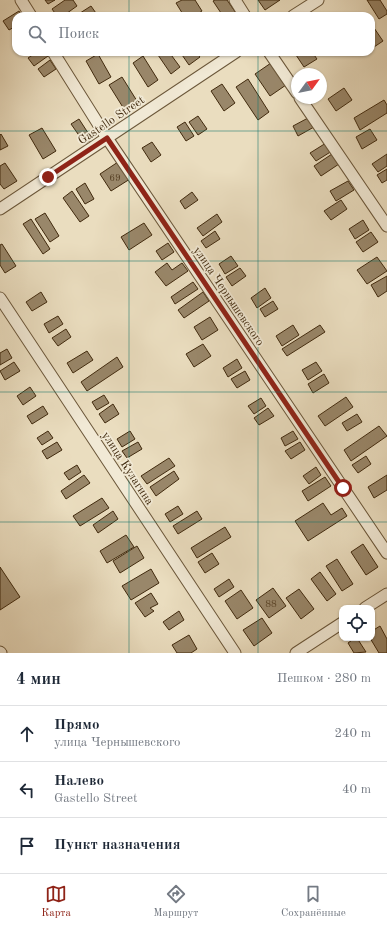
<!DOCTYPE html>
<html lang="ru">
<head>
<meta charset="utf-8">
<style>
  :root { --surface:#fff; --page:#f2f2f3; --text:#1f2937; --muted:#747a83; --line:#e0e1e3; --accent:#8f2418 }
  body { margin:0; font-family:"Old Standard TT",serif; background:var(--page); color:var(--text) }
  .controls { position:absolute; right:12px; bottom:12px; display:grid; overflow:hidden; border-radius:8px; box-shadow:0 1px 3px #0004 }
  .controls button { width:36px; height:36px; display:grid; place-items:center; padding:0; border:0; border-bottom:1px solid var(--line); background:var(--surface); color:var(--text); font:20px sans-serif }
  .compass { position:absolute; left:291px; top:68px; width:36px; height:36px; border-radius:50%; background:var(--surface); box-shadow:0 1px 3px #0004; rotate:57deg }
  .stop { position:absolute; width:12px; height:12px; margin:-9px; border:3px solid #8f2418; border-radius:50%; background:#fff }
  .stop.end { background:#8f2418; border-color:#fff; box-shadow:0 1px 4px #0008 }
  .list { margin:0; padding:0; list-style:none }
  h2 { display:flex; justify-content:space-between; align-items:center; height:52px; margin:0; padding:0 16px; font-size:17px }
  h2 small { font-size:13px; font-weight:400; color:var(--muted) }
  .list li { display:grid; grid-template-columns:26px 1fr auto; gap:12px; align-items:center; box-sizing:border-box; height:56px; padding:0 16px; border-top:1px solid var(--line) }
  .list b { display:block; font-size:15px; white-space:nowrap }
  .list p { margin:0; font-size:13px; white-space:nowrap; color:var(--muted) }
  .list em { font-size:13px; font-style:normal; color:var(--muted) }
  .icon { flex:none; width:22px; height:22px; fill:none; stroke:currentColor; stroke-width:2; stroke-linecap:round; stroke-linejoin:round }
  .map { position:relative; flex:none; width:387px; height:653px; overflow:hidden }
  .search { position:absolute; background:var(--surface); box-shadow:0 1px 3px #0004; left:12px; right:12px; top:12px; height:44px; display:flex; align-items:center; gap:10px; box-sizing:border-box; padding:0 14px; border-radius:12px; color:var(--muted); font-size:15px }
  .sheet { height:220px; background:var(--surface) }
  nav { display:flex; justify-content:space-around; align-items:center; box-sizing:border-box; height:56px; border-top:1px solid var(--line); background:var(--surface); font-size:11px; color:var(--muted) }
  nav a { display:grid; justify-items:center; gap:2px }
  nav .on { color:var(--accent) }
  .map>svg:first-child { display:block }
  .building { fill:#99876a; stroke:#412a0e }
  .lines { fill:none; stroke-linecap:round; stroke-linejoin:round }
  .minor-casing { stroke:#6b573a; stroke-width:13 }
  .minor { stroke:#f1e9d5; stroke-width:11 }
  .route { stroke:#8f2418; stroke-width:5 }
  .grid { fill:none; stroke:#0f766e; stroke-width:1; stroke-opacity:0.55 }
  .labels { text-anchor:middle; stroke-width:3.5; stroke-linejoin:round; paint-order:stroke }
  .number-label { font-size:10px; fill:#574125 }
  .street-label { font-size:12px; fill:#412a0e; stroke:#f1e9d5 }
</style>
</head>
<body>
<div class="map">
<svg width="387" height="653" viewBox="0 0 387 653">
  <rect width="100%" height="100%" fill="#eaddbf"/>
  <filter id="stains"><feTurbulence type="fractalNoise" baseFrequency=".005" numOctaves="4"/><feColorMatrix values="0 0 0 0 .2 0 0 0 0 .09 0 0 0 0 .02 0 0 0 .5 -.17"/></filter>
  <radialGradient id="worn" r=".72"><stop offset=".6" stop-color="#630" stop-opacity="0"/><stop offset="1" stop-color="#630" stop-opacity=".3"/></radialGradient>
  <path class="building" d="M45 0H55L48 4Z
    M65 0H73L77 6 63 16H57L52 9Z
    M182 0H195L202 11 194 16H184L176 3Z
    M215 0H227L238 16H223L213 1Z
    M258 0H280L265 10Z
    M367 0H380L387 11V14L379 19Z
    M91 6 98 16H78L77 15Z
    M19 11 22 16H16V26L9 30 3 21Z
    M372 25 383 41 371 49V26Z
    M37 52H45L48 56 34 66 28 58Z
    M140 52H149L143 56Z
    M162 52H169L180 67 171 74 158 55Z
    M180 52H196L200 57 189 65Z
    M294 52H312L317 59 304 67Z
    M98 54 111 77 99 84 86 61Z
    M143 56 158 80 148 87 133 63Z
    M50 60 56 69 44 77 38 69Z
    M271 63 286 85 270 96 255 74Z
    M122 77 137 101 124 109 109 85Z
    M248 79 269 112 258 120 236 87Z
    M222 84 235 103 224 111 211 91Z
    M344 88 352 100 336 111 328 99Z
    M384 100 387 105V113L360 130 354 118Z
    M198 116 207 129 198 135 189 122Z
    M308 118 314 127 298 136 293 126Z
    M79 119 92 139 85 144 71 124Z
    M185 122 194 136 186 141 177 127Z
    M42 128 56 151 43 159 29 135Z
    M370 129 377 140 362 149 356 137Z
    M1 134 8 146 0 150V135Z
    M152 142 161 155 151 162 142 148Z
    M326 143 332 151 316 161 310 153Z
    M332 154 339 164 321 176 314 166Z
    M387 154V166L378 172 372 164Z
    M118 162 130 179 111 191 100 174Z
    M5 163 17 181 4 189 0 184V166Z
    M387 169V180L382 183 377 175Z
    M348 181 354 190 336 201 330 191Z
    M85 183 94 199 85 204 76 189Z
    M72 191 89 216 80 222 63 198Z
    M192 192 198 200 185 209 180 201Z
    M341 200 347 209 331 220 324 211Z
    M45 213 59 236 50 242 35 219Z
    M217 214 222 222 203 236 197 228Z
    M31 219 50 249 43 254 23 224Z
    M363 220 369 230 355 239 349 229Z
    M144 223 152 235 129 250 121 237Z
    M215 231 220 239 206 248 201 241Z
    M371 232 378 242 363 252 356 242Z
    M168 243 174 252 162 260 156 251Z
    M2 244 16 266 5 273 0 265V245Z
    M231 256 238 266 225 274 219 264Z
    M377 257 387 271 367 284 357 270Z
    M167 263 172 270 182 263 188 271 166 286 155 272Z
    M240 268 246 276 232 286 226 277Z
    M387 276V291L378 297 371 285Z
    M193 282 198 289 175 304 171 297Z
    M265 288 271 298 257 308 251 298Z
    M41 292 47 302 32 311 26 302Z
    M203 292 209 301 184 318 178 310Z
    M273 301 278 309 265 317 260 309Z
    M58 316 63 324 49 333 44 324Z
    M210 317 218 330 202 340 194 327Z
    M293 325 299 335 282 346 276 336Z
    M320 325 325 332 287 356 282 349Z
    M66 329 71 337 58 346 52 338Z
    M203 344 211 356 194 367 186 354Z
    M7 349 12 358 0 365V353Z
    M87 351 93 360 73 373 67 363Z
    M117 357 123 367 87 391 81 382Z
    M237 359 242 368 228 377 223 368Z
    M14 362 20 371 5 380 0 371Z
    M316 362 322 371 308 380 302 370Z
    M245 371 250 380 237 388 231 379Z
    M324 374 329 383 313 393 308 384Z
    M30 387 36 396 23 405 17 396Z
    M104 395 109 403 97 410 92 402Z
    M346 397 353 407 325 426 318 416Z
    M261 398 266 406 254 414 248 406Z
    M113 404 119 414 105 423 99 414Z
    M43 406 48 414 32 424 27 416Z
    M268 408 274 416 259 425 254 418Z
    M357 414 362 422 347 431 342 423Z
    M379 426 387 436 351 461 344 450Z
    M48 431 53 438 42 445 37 438Z
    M130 431 135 439 122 447 117 439Z
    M293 431 298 439 285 446 281 438Z
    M57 442 62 450 47 459 42 451Z
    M138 442 142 449 127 458 122 451Z
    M300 442 305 450 291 459 285 451Z
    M366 456 371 464 358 473 352 465Z
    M169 458 175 466 147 484 141 476Z
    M77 465 81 472 69 480 64 473Z
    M316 467 321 475 309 484 303 476Z
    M174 471 179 479 156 496 150 487Z
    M84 475 90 483 66 499 61 491Z
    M387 475V490L374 498 368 487Z
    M325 477 331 486 308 501 302 491Z
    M102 498 109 508 80 526 73 516Z
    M323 503 331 515 342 508 347 516 308 541 295 521Z
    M178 506 183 514 170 522 165 514Z
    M113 511 118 519 98 533 93 525Z
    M197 511 202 519 178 534 173 526Z
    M225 527 231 537 197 558 191 548Z
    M126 535 134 547 107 563 100 551Z
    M363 544 378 567 366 575 351 552Z
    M137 546 144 558 120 573 113 561Z
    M212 553 219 564 205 573 198 562Z
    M337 559 353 584 342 591 326 566Z
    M0 567 20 597 0 610Z
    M151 569 159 583 131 600 122 586Z
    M320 572 336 594 327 601 311 579Z
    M229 579 234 587 219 597 214 589Z
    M273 588 286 606 269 618 256 600Z
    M299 589 314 609 301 619 286 598Z
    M241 590 253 608 237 619 225 601Z
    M151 593 158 604 150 608 154 611 145 617 135 603Z
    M179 611 184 620 169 630 163 622Z
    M262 618 272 633 254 646 243 630Z
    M380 626 387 639V653H379L370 638H372V631Z
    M189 635 197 649 191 653H177L172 645Z
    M355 638H357L366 652 354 653 348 643Z"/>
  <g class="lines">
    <defs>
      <path id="minor" d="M21 0 31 16
        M235 0 245 16
        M293 16 318 0
        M53 52 107 138 387 553
        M269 52 297 93
        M300 98 387 226
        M0 209 236 52
        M0 298 235 653
        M365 608 387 594
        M0 652 1 653
        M296 653 342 623"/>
    </defs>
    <use href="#minor" class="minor-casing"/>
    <use href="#minor" class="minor"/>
  </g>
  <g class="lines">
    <path class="route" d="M48 177 107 138 343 488"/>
  </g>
  <path class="grid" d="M129 0V16M258 0V16M129 52V653M258 52V653M0 131H387M0 261H387M0 392H387M0 522H387"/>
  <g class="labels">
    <g class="number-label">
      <text x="115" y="181">69</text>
      <text x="271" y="607">88</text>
    </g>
    <g class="street-label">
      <text transform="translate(111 120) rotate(-34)" y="4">Gastello Street</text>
      <text transform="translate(229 296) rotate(56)" y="4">улица Чернышевского</text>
      <text transform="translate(128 468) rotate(57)" y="4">улица Кулагина</text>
    </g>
  </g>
  <rect width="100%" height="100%" filter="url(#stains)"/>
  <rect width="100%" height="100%" fill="url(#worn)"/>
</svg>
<div class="controls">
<button><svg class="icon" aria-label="locate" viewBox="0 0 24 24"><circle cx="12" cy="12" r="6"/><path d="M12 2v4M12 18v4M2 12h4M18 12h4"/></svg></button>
</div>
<svg class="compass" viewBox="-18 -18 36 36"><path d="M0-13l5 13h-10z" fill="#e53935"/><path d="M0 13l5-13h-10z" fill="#747a83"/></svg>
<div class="stop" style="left:343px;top:488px"></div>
<div class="stop end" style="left:48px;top:177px"></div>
<div class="search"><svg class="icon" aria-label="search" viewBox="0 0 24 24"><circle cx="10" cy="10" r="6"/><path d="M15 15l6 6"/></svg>Поиск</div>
</div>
<section class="sheet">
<h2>4 мин<small>Пешком · 280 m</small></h2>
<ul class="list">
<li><svg class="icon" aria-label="ahead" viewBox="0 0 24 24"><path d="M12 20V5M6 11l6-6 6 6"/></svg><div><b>Прямо</b><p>улица Чернышевского</p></div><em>240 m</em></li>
<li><svg class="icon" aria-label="left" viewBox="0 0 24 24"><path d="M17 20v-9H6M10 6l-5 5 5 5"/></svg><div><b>Налево</b><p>Gastello Street</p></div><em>40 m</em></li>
<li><svg class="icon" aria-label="arrive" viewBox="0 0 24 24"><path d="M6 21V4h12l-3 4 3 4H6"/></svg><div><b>Пункт назначения</b></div></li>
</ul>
</section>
<nav>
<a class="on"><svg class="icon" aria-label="map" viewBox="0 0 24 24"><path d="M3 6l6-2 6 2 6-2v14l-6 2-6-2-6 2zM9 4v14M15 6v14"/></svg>Карта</a>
<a><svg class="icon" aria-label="directions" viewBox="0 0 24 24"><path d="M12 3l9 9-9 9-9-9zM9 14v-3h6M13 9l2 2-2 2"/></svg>Маршрут</a>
<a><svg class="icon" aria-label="saved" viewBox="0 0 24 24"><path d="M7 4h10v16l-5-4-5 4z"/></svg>Сохранённые</a>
</nav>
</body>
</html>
